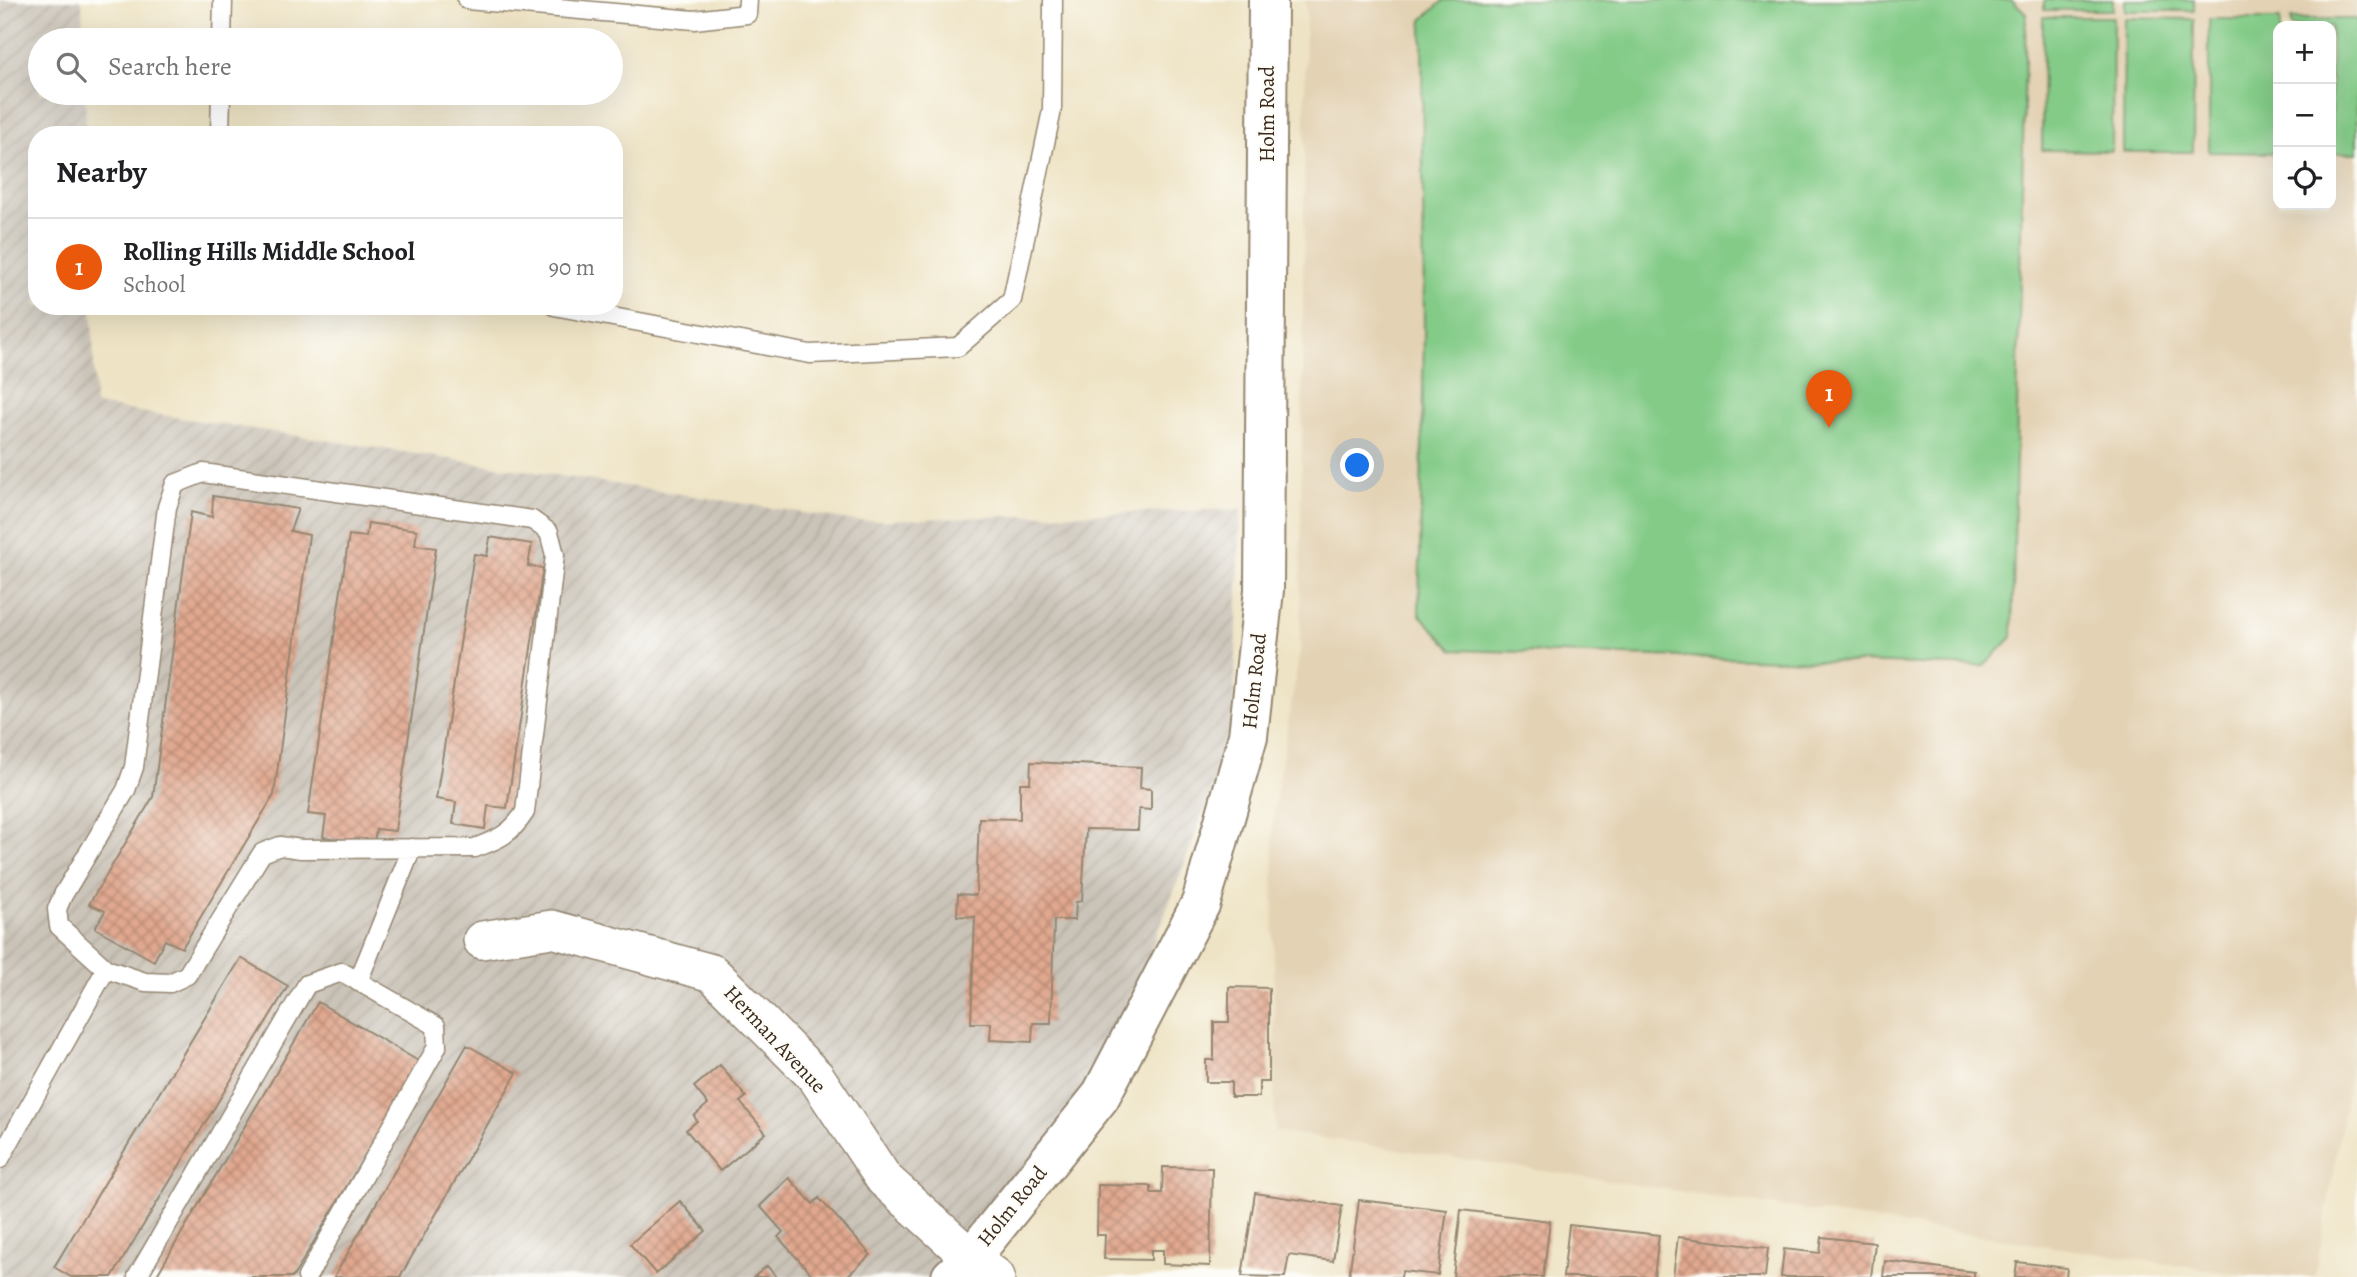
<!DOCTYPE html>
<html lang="en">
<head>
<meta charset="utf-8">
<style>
  :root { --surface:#fff; --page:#f6f6f6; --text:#202124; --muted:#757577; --line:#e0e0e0; --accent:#ea580c }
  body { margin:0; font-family:Alegreya,serif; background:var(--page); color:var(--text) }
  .controls { position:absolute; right:21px; top:21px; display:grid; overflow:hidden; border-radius:14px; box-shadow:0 7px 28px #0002 }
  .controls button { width:63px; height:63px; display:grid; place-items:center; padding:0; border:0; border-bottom:2px solid var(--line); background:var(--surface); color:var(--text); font:35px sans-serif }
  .you { position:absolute; left:1358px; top:466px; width:24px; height:24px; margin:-18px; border:5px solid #fff; border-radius:50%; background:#1a73e8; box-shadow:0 0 0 10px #1a73e833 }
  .badge { display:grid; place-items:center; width:46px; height:46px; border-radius:50%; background:var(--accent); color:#fff; font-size:23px; font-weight:700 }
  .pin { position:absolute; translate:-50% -58px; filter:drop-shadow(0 2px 4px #0008) }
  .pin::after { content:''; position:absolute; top:37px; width:24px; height:21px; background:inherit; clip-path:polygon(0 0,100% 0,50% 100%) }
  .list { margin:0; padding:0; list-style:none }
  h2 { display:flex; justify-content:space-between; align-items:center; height:91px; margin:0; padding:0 28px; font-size:30px }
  h2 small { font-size:23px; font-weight:400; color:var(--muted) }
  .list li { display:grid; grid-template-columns:46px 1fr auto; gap:21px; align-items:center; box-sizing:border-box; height:98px; padding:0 28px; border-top:2px solid var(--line) }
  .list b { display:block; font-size:26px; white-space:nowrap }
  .list p { margin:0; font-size:23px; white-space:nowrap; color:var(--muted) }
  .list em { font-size:23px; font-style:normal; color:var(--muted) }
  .icon { flex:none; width:38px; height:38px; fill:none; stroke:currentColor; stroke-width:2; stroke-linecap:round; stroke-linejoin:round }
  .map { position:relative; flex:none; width:2357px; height:1277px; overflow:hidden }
  .search { position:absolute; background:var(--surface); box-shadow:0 7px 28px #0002; left:28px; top:28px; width:595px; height:77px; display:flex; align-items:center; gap:18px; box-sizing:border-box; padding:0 24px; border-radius:38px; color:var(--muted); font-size:26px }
  .panel { position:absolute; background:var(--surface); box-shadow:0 7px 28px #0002; left:28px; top:126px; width:595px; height:189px; border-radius:28px }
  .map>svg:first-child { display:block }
  .built { fill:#e3d2b4; fill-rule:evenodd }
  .industrial { fill:url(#industrial-furrows) }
  .pitch { fill:#83cb87; stroke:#5f7a52; stroke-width:2 }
  .building { fill:url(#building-cross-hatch) }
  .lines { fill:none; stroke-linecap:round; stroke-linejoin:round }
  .service-casing { stroke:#948671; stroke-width:21 }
  .minor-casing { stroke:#948671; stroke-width:40 }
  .tertiary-casing { stroke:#948671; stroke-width:42 }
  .service { stroke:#fff; stroke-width:18 }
  .minor { stroke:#fff; stroke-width:37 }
  .tertiary { stroke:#fff; stroke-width:38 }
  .labels { text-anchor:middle; stroke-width:5; stroke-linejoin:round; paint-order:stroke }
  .street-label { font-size:21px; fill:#3b2a1e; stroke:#fdfcf7 }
</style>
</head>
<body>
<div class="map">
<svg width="2357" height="1277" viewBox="0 0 2357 1277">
  <defs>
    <pattern id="industrial-furrows" width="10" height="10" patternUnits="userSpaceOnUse" patternTransform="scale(1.75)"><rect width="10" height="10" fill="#cac3b8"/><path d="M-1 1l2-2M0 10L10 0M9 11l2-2" fill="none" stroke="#aea89e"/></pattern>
    <pattern id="building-cross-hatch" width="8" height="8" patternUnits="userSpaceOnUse" patternTransform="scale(1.75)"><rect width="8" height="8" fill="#e1a88f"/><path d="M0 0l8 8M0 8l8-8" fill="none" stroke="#b88974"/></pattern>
  </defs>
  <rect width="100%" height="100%" fill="#fdfcf7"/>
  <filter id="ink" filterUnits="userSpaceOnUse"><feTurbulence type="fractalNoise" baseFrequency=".0143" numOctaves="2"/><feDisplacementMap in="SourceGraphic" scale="14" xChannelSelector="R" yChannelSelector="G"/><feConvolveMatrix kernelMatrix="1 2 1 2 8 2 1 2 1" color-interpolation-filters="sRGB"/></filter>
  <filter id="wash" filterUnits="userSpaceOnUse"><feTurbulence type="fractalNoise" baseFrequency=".00686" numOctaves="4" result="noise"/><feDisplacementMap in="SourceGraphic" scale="28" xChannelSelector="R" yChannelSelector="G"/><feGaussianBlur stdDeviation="1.57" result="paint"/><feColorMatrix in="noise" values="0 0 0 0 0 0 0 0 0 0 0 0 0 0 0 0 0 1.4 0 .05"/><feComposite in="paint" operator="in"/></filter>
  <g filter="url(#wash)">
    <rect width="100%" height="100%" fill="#eee3c4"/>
    <path class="built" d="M1306 0H2357V1034L2315 1277H2256L1275 1131 1273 815 1300 651ZM2278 26H2331V205H2278Z"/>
    <path class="industrial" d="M0 0H82L83 40H40V93H85L86 135H37V306H92L95 405 856 521 1241 509 1233 738 1107 1063 942 1277H0Z"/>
    <path class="pitch" d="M1444 0H2012L2026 13 2012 637 1984 666 1453 650 1419 614 1424 333 1422 20Z
      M2044 0H2113V10H2044Z
      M2125 0H2194V11H2125Z
      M2043 17H2113L2112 151 2042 150Z
      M2124 18 2194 19 2193 152H2123Z
      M2209 19H2280L2278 153 2209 152Z
      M2291 19H2357V153H2331V26H2291Z"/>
    <g id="blocks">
      <path class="building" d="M213 496 298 509 290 531 309 535 274 795 182 948 165 940 154 961 95 928 105 911 89 904 153 797 191 512 212 517Z
        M368 523 417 530 415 545 436 548 395 831 376 829 374 844 323 837 326 816 308 814 349 535 366 537Z
        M490 537 532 544 528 566 543 568 507 808 488 806 485 829 453 824 456 802 436 799 474 554 487 556Z
        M1031 762 1141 767 1140 788 1151 789V810L1139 809 1138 830 1086 829 1082 901 1076 902 1075 920H1054L1051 1023H1033L1032 1042 990 1040 991 1023H971L975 917 957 916 958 894 976 895 979 818 1020 819V783H1030Z
        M241 958 288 986 112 1277H71L54 1267Z
        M1229 987 1269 988V1082H1259V1097H1231V1082H1206V1060H1214V1022H1229Z
        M318 1002 420 1062 293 1277H160L157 1275Z
        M467 1045 517 1073 400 1277H334Z
        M720 1065 746 1097 740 1102 766 1133 720 1171 686 1130 697 1121 694 1116 708 1104 694 1087Z
        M1163 1167 1212 1168 1210 1266 1163 1264V1250H1151V1260L1104 1259 1105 1235H1097L1098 1185 1151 1186V1193H1162Z
        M789 1178 813 1204 819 1198 871 1255 846 1277H814L778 1237 783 1232 760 1206Z
        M1255 1193 1342 1206 1333 1261 1289 1255 1285 1277 1242 1276Z
        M1359 1200 1447 1210 1438 1275 1402 1271 1401 1277H1349Z
        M680 1201 706 1231 656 1274 630 1244Z
        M1461 1210 1550 1221 1543 1277H1453Z
        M1569 1225 1659 1235 1654 1277H1563Z
        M1678 1237 1768 1248 1765 1277H1673Z
        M1822 1237 1875 1243 1871 1277H1781L1784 1249 1820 1253Z
        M1885 1261 1974 1272V1277H1883Z
        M2017 1262 2067 1268 2066 1277H2015Z
        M767 1266 777 1277H754Z"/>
    </g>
  </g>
  <g filter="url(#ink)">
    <use href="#blocks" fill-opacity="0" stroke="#948671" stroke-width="2"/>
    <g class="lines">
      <defs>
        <path id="service" d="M467 0 694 20 747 14 748 0
          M222 40 223 0
          M220 135 221 93
          M554 306 810 354 958 347 1012 300 1052 110 1053 0
          M203 473 532 520 549 532 555 555 525 812C511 834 499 839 475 848L301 849 280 846 262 853 187 975 170 983 145 982 106 969 59 926 57 909 63 895 126 790 134 767 167 507 175 484Z
          M358 982 412 848
          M0 1159 106 969
          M137 1277 307 984 342 972 436 1026 437 1047 307 1277"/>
        <path id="minor" d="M482 940 552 929 712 973 816 1077 884 1179 971 1258 996 1277"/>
        <path id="tertiary" d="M951 1277 971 1258 1100 1097 1201 903 1248 736 1264 590 1268 0"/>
      </defs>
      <use href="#service" class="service-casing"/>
      <use href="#minor" class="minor-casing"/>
      <use href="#tertiary" class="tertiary-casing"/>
      <use href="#service" class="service"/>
      <use href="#minor" class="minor"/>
      <use href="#tertiary" class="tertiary"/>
    </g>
  </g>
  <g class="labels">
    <g class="street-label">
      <text transform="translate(1267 114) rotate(-90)" y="7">Holm Road</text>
      <text transform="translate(1254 681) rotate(-84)" y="7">Holm Road</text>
      <text transform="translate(775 1039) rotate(47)" y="7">Herman Avenue</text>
      <text transform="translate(1012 1206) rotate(-51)" y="7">Holm Road</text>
    </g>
  </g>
</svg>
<div class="controls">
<button>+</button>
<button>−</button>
<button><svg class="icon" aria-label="locate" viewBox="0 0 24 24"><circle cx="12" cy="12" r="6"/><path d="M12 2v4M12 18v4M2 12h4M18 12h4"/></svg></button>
</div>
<div class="you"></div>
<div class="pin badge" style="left:1829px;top:428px">1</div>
<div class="search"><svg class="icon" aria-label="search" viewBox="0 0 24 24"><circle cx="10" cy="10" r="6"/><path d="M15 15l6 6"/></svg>Search here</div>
<section class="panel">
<h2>Nearby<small></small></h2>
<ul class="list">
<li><span class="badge">1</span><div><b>Rolling Hills Middle School</b><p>School</p></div><em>90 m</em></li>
</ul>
</section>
</div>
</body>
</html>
